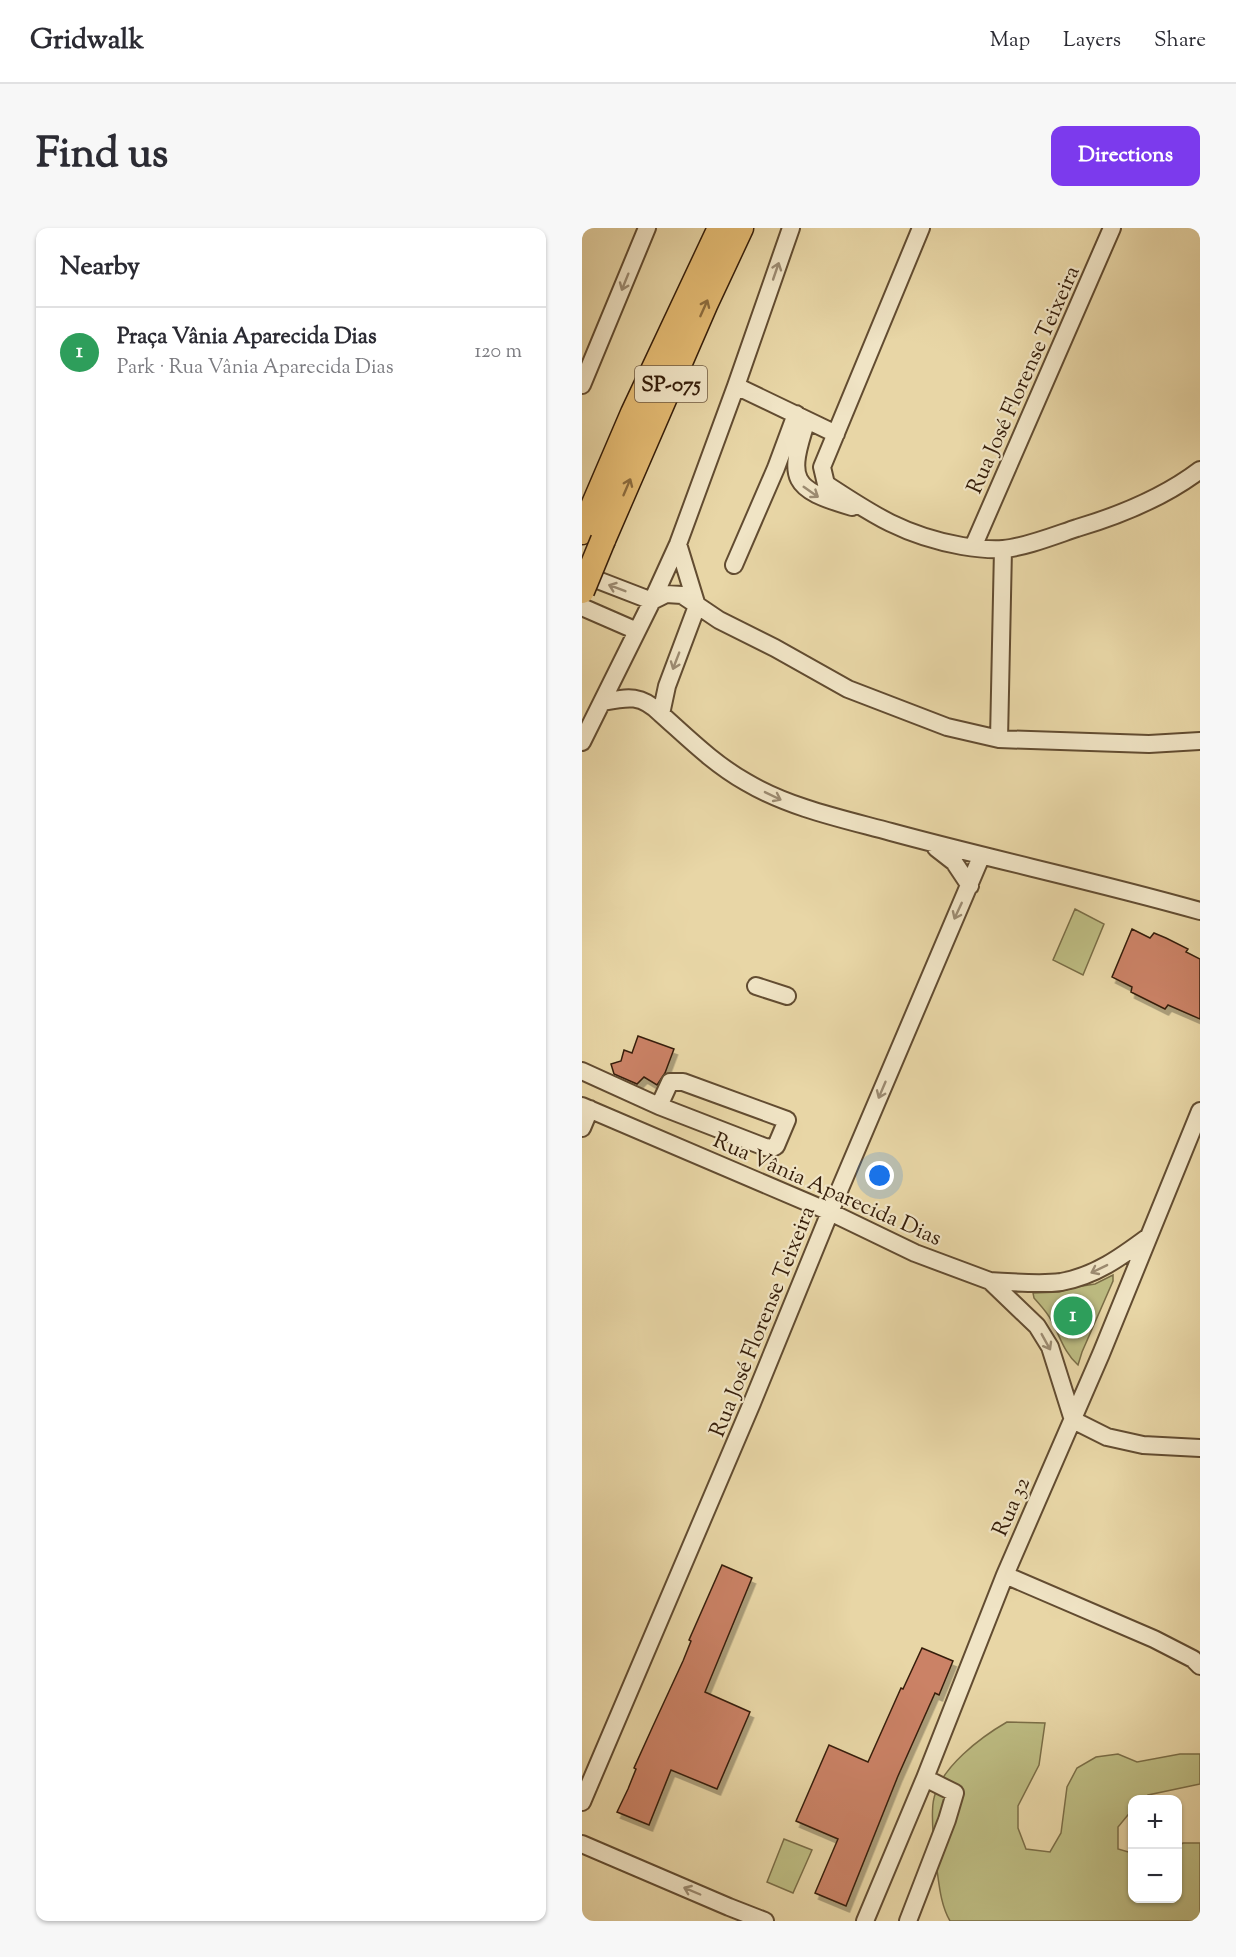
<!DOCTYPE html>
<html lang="en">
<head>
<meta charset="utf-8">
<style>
  :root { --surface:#fff; --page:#f7f7f7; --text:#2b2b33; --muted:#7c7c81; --line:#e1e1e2; --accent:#7c3aed }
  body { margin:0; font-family:"Sorts Mill Goudy",serif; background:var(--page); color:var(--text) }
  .controls { position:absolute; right:18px; bottom:18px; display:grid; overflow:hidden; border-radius:12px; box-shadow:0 2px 4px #0004 }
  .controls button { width:54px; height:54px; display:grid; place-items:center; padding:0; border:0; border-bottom:2px solid var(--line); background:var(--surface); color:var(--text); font:30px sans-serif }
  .you { position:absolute; left:298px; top:948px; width:21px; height:21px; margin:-15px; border:4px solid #fff; border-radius:50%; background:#1a73e8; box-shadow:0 0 0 9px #1a73e833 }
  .badge { display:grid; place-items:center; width:39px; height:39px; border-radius:50%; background:var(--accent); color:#fff; font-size:20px; font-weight:700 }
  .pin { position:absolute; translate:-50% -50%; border:3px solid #fff; box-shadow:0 2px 6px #0006 }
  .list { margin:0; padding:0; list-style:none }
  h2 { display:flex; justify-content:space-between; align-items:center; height:78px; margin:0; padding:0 24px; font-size:26px }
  h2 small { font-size:20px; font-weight:400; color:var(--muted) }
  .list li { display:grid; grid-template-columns:39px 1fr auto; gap:18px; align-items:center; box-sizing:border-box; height:90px; padding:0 24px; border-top:2px solid var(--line) }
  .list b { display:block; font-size:22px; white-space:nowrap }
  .list p { margin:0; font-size:20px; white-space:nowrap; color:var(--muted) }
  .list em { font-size:20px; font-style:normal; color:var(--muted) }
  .map { position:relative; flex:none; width:618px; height:1693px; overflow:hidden; border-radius:12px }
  header { display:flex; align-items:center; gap:36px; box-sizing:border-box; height:84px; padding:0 30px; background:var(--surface); border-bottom:2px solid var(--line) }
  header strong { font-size:28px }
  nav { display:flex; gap:33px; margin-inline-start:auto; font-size:21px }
  .intro { display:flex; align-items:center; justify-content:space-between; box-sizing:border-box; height:144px; padding:0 36px }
  h1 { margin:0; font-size:42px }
  .button { padding:15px 27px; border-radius:12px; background:var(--accent); color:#fff; font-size:21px; font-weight:700 }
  main { display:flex; gap:36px; padding:0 36px }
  aside { flex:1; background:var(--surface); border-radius:12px; box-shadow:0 2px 4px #0004 }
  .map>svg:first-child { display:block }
  .green { fill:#bdbc82; stroke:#7a6d46; stroke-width:1.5 }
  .building { fill:#cb8266; stroke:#361e0a; stroke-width:1.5; filter:url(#shadow) }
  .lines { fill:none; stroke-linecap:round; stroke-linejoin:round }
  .minor-casing { stroke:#624c31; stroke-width:20 }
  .highway-casing { stroke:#361e0a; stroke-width:27 }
  .minor { stroke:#f0e4c5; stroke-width:16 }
  .highway { stroke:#e4bb73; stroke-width:24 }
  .highway-bridge-casing { stroke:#361e0a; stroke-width:27; stroke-linecap:butt }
  .highway-bridge { stroke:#e4bb73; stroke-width:24 }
  .oneway { stroke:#9c8b71 }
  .oneway2 { stroke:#8d6c3e }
  .labels { text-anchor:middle; stroke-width:4.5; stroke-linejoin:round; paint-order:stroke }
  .shield { fill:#f0e4c5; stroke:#6e5942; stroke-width:1.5 }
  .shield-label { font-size:21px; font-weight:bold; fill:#361e0a }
  .street-label { font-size:22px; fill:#361e0a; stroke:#f0e4c5 }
</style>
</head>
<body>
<header>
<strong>Gridwalk</strong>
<nav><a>Map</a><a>Layers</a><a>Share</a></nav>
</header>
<div class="intro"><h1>Find us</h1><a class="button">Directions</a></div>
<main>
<aside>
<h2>Nearby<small></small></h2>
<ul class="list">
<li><span class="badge" style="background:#2e9e5b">1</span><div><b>Praça Vânia Aparecida Dias</b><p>Park · Rua Vânia Aparecida Dias</p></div><em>120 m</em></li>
</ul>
</aside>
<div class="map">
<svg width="618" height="1693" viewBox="0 0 618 1693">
  <defs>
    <filter id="shadow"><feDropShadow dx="3.5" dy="6" stdDeviation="0" flood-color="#0004"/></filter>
  </defs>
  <rect width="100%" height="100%" fill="#e8d6a6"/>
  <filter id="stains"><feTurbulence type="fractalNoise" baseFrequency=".00333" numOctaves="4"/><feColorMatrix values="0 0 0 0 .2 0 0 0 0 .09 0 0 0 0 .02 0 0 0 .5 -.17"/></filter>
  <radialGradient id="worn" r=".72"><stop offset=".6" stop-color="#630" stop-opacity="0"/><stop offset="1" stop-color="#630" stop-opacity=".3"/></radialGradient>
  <path class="green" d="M493 681 522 696 501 747 471 732Z
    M531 1047V1053L500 1124 496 1137C482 1125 478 1108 469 1092 465 1084 458 1077 452 1070L451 1065 477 1064 494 1059 513 1056Z
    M425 1494 463 1495 457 1537 436 1578V1600L444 1621 468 1624 479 1605 485 1559 495 1540 514 1529 536 1526 555 1534 598 1526H618V1556L566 1567 561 1571 550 1572V1582L536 1599V1621L550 1625V1670H596V1618L601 1615H618V1693H368C358 1676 357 1654 354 1635 352 1618 348 1586 352 1570 359 1539 399 1509 425 1494Z
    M202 1611 230 1622 211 1665 185 1654Z"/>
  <path class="building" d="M550 701 568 710 572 705 584 710 606 721 604 724 618 731V791L586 777 583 781 549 764 550 759 530 749Z
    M56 808 92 821 83 845 75 857 62 849 55 856 32 846 29 836 39 833 42 822 50 825Z
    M140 1337 170 1350 123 1464 168 1484 135 1561 89 1542 67 1597 35 1584 46 1561 54 1541 52 1540 71 1498 101 1433 109 1413 107 1412Z
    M340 1420 371 1433 357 1467 353 1465 316 1548 264 1678 233 1665 256 1611 214 1593 247 1517 286 1534 319 1460 321 1461Z"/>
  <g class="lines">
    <defs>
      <path id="minor" d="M339 0 240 239 244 256C291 287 323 308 380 318 392 320 408 322 421 321 441 320 474 307 495 300 539 287 581 270 618 242
        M0 157 65 0
        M154 158 254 206
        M225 192C205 252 209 261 270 279
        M96 316 115 378
        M391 319 530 0
        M152 337 194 240 214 186
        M0 346 70 373
        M70 373 84 366 100 367 137 392 193 420 266 461 365 499 417 511 567 516 618 513
        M115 378 85 458 79 486C106 510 132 536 164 554 208 580 261 591 309 604 412 632 516 654 618 683
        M0 379 55 403
        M21 474C46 469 59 466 79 486
        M417 511 421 321
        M0 514 70 373 96 316 154 158 209 0
        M354 620 372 634 388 658
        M174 758 205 768
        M0 843 77 878 183 919 190 920 194 918 205 892 101 854H88L77 878
        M0 878 248 984 333 1025 408 1053
        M0 900 8 881
        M566 1009C539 1029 513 1048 479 1054 456 1057 431 1054 408 1053L455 1098 468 1119 491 1192 525 1209 561 1217 618 1220
        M423 1347 572 1411 611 1431 618 1438
        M0 1574 170 1175 248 984 399 629
        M0 1616 147 1679 183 1693
        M283 1693 343 1550 423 1347 519 1126 618 883
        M326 1693 365 1592 373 1565 343 1550"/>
      <path id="highway" d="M0 304 51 185 138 0
        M21 312 123 77 159 0"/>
    </defs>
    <use href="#minor" class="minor-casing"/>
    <use href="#highway" class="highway-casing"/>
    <use href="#minor" class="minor"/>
    <use href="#highway" class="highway"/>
    <defs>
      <path id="highway-bridge" d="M0 363 21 312"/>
    </defs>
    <use href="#highway-bridge" class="highway-bridge-casing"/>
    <use href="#highway-bridge" class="highway-bridge"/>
  </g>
  <defs><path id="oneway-shaft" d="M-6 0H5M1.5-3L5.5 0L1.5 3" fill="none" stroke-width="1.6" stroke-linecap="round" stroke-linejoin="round" transform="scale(1.5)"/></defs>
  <g class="oneway">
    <use href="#oneway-shaft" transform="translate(194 43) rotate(-71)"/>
    <use href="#oneway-shaft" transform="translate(43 54) rotate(112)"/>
    <use href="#oneway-shaft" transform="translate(229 264) rotate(35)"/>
    <use href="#oneway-shaft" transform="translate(35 360) rotate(-159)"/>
    <use href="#oneway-shaft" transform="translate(94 433) rotate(111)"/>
    <use href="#oneway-shaft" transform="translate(191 568) rotate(26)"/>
    <use href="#oneway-shaft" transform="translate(376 683) rotate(115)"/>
    <use href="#oneway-shaft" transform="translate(300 862) rotate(113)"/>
    <use href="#oneway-shaft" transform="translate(517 1041) rotate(154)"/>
    <use href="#oneway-shaft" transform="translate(464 1114) rotate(61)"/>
    <use href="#oneway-shaft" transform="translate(110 1663) rotate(-157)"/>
  </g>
  <g class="oneway2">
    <use href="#oneway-shaft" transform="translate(122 80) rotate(-66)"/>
    <use href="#oneway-shaft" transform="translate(45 259) rotate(-67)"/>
  </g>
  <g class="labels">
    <rect class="shield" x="53" y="138" width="72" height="36" rx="4.5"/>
    <g class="shield-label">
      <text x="89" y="163">SP-075</text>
    </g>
    <g class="street-label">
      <text transform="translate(440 151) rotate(-66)" y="8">Rua José Florense Teixeira</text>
      <text transform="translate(246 960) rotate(24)" y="8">Rua Vânia Aparecida Dias</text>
      <text transform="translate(179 1093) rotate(-68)" y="8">Rua José Florense Teixeira</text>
      <text transform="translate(428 1278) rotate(-66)" y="8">Rua 32</text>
    </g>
  </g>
  <rect width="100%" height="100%" filter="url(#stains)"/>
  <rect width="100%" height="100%" fill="url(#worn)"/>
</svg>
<div class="controls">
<button>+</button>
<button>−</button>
</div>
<div class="you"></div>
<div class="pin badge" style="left:491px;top:1088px;background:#2e9e5b">1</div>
</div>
</main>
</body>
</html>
